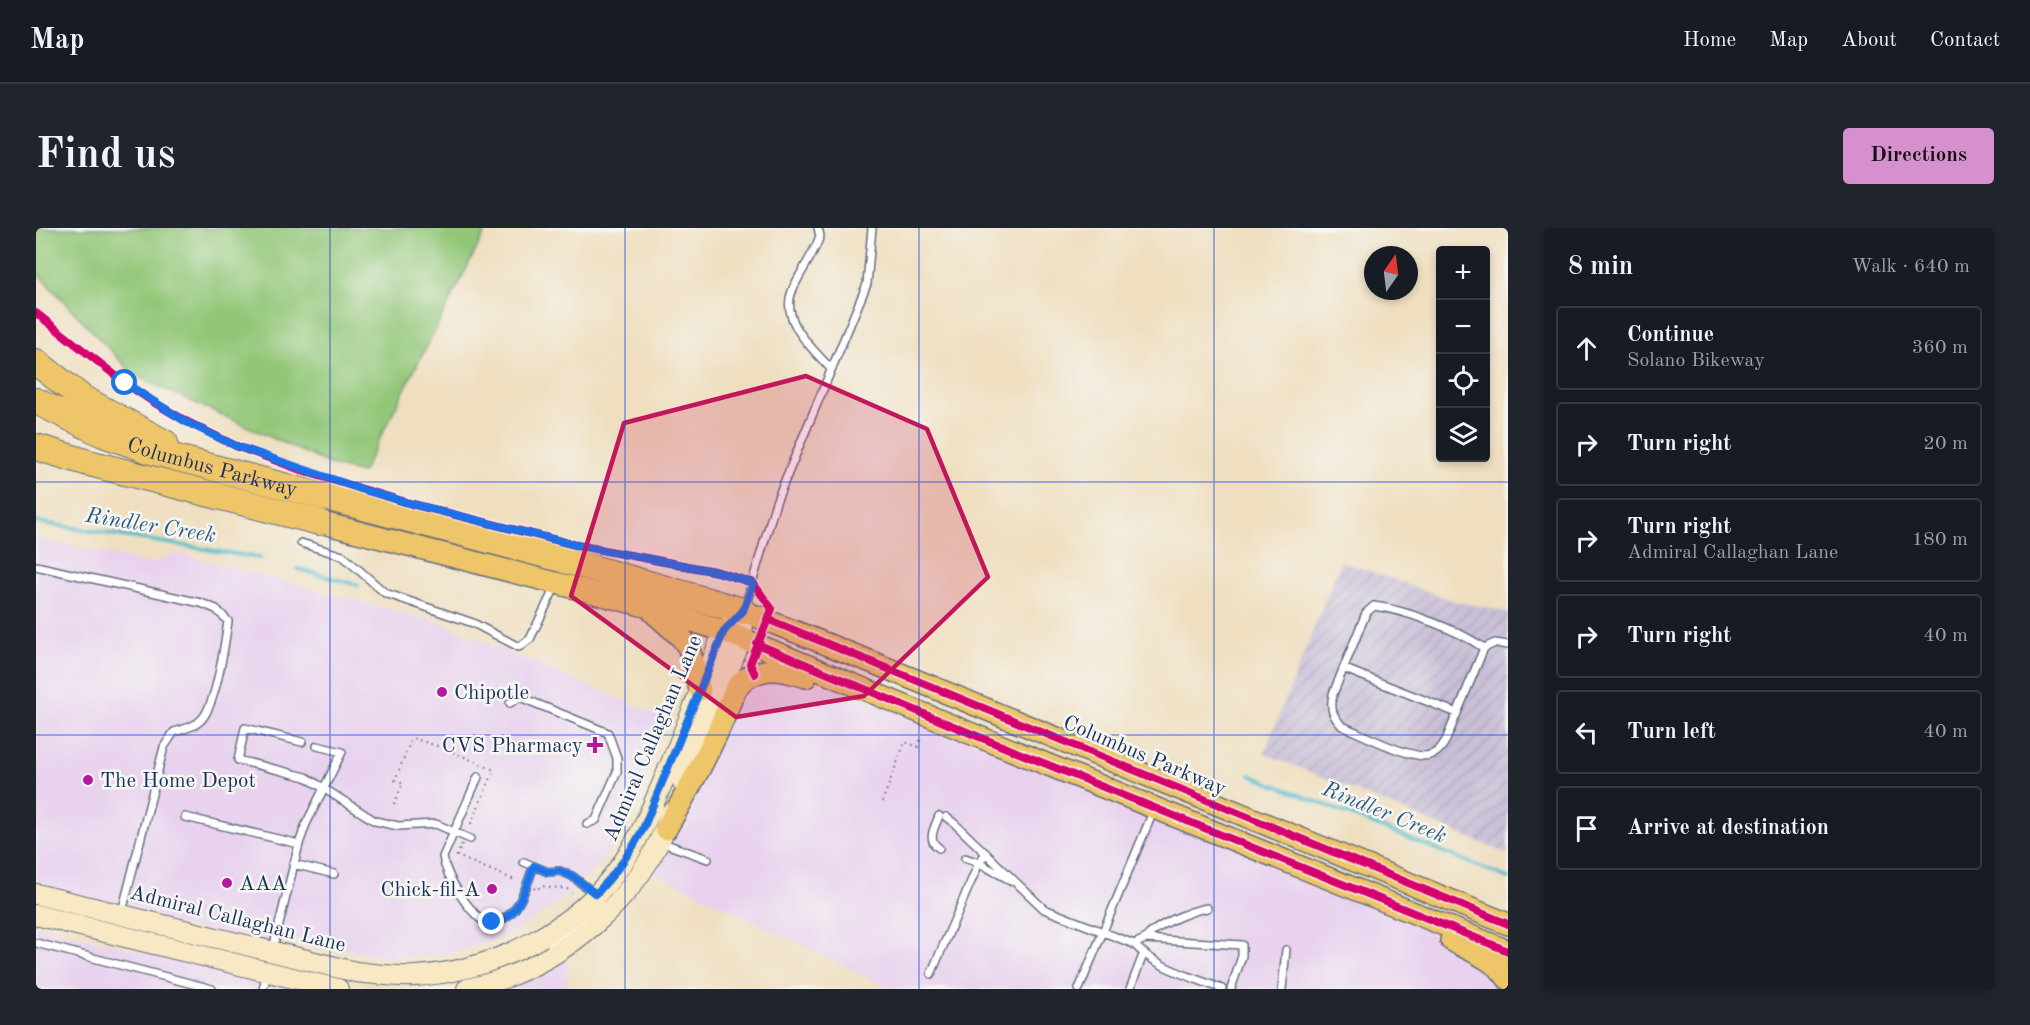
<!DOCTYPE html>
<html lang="en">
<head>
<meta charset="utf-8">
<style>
  :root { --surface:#171b24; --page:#20242c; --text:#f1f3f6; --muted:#9ea1a6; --line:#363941; --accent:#d690ce }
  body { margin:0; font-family:"Old Standard TT",serif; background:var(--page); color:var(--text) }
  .controls { position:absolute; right:18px; top:18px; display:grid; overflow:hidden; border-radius:6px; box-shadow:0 3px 9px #0003 }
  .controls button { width:54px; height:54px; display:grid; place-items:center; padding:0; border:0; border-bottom:2px solid var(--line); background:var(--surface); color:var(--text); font:30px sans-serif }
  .compass { position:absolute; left:1328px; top:18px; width:54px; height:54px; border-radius:50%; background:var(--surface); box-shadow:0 3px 9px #0003; rotate:14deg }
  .stop { position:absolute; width:18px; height:18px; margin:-14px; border:4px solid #1a73e8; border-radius:50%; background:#fff }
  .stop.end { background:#1a73e8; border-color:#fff; box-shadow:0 2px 6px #0008 }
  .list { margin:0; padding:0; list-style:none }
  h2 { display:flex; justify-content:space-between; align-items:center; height:78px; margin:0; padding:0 24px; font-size:26px }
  h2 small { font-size:20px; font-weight:400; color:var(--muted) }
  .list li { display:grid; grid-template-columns:39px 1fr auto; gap:18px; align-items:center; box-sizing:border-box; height:84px; margin:0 12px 12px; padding:0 12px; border:2px solid var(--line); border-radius:6px }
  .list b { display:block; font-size:22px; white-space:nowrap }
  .list p { margin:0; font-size:20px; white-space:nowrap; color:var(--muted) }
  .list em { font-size:20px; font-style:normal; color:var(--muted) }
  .icon { flex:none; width:33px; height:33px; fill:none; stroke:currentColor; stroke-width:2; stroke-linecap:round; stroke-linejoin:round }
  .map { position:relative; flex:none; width:1472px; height:761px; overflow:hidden; border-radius:6px }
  header { display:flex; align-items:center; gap:36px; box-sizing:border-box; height:84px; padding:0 30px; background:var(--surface); border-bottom:2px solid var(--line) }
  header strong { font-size:28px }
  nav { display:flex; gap:33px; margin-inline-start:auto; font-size:21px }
  .intro { display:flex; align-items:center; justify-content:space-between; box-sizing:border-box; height:144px; padding:0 36px }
  h1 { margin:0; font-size:42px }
  .button { padding:15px 27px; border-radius:6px; background:var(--accent); color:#111; font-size:21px; font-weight:700 }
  main { display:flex; gap:36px; padding:0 36px }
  aside { flex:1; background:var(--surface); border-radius:6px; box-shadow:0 3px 9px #0003 }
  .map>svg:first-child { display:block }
  .built { fill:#e8d2ee }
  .industrial { fill:url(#industrial-furrows) }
  .green { fill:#93c778; stroke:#577b6b; stroke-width:1.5 }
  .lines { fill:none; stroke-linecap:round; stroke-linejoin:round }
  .stream { stroke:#52bdcd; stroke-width:4 }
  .service-casing { stroke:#656d80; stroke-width:10 }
  .secondary-casing { stroke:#656d80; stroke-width:22 }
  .primary-casing { stroke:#656d80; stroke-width:24 }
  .motorway-casing { stroke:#656d80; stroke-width:28 }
  .path { stroke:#656d80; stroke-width:2; stroke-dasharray:1.5 4.5; stroke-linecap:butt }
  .service { stroke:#fff; stroke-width:7 }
  .secondary { stroke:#f8e8c3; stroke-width:20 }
  .primary { stroke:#eec569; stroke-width:21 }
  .motorway { stroke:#eec569; stroke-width:26 }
  .cycleway-casing { stroke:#f6f6f2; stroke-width:11 }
  .cycleway { stroke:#d6006c; stroke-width:8 }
  .route { stroke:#1a73e8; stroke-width:8 }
  .marked { fill:#c2185b; fill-opacity:0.2; stroke:#c2185b; stroke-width:4.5; stroke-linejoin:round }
  .grid { fill:none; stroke:#1d4ed8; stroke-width:1.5; stroke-opacity:0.55 }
  .poi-dot { fill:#b5179e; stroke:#f6f6f2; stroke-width:2 }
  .labels { text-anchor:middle; stroke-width:5; stroke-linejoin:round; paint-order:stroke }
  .street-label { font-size:21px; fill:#1b2f5e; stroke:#f6f6f2 }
  .poi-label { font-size:21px; fill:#1b2f5e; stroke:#f6f6f2; text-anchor:start }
  .water-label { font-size:22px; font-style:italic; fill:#2c5a7f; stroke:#f6f6f2 }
</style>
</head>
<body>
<header>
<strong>Map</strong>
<nav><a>Home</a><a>Map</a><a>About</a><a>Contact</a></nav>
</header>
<div class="intro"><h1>Find us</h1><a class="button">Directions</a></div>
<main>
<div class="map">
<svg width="1472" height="761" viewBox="0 0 1472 761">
  <defs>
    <pattern id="industrial-furrows" width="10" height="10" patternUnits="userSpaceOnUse" patternTransform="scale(1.5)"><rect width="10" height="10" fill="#c9bfd7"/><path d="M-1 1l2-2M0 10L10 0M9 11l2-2" fill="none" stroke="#aca4bb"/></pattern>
  </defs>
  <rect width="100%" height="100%" fill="#f6f6f2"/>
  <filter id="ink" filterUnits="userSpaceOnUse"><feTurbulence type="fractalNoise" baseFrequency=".0167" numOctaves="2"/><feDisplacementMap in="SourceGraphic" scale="12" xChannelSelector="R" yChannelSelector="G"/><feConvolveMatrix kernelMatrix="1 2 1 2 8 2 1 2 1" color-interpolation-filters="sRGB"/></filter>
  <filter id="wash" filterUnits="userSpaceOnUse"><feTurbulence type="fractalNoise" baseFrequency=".008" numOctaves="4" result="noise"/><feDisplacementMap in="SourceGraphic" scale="24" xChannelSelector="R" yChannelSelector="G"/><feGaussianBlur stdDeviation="1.35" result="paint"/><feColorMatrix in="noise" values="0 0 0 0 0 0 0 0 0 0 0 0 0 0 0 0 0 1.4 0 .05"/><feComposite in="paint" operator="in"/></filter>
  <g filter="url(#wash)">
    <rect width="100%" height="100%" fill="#efdfc0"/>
    <path class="built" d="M0 310 116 336 141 325 402 394 631 491 597 580 581 610 562 637 538 662 496 693 464 710 428 721 395 728 360 729 323 725 263 711 232 718 0 664Z
      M708 451H777L1333 667 1454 731 1472 761H854L609 639Z
      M0 697 260 761H0Z
      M532 728 530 761H467L503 746Z"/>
    <path class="industrial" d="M1305 333 1418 373 1472 384V626L1228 525Z"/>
    <path class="green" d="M0 0H451L326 245 298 238 98 147 0 44Z"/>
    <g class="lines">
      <path class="stream" d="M0 294 224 330
        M262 341 322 357
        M1214 547 1472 650"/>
    </g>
  </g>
  <g filter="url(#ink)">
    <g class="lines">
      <defs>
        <path id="service" d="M782 0 784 8 782 13C775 31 763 46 756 63 744 93 777 121 795 141
          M265 315 307 328 349 365 437 395 483 419 494 411 520 357
          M0 338 165 375 180 381 192 393C189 415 180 479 164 493 156 500 147 501 138 504L128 519 86 684
          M709 379 740 274 831 56 836 0
          M1448 420C1422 402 1370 382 1338 378L1330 385 1297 466C1294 481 1296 487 1306 498 1324 505 1377 533 1394 527 1402 525 1406 519 1410 512L1448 420 1459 415 1472 417
          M1309 441 1421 485
          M474 475 484 469 572 505 581 530V544L560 592 551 596
          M266 514 209 500 202 532 270 549 339 593 362 598 400 596 434 611
          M442 549 407 629C410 649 432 682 448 694 483 696 487 664 498 638
          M903 588C899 599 890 612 903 620
          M149 589 263 616
          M910 589 918 595 1008 681 1098 716 1109 711 1206 717V728L1195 761
          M624 614 672 631
          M929 630 943 635 976 653
          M488 634 512 644 524 643 536 648 564 670 563 678 515 717
          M257 636 298 646
          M1109 711C1120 697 1153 683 1171 680
          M0 715 176 761
          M1098 716C1119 740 1157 749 1186 761
          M237 721 263 616 270 596 306 524 281 518
          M895 746 943 635 950 625
          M227 761 231 746
          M1043 761 1117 584
          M1094 761 1107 727
          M1246 761 1250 722"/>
        <path id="secondary" d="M647 555 706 409 707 395
          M0 666 320 744C340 746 359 749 379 748 460 743 542 701 588 633 606 606 617 576 630 547 650 499 669 451 688 403L707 383
          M0 687 302 761
          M431 761C522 741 605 673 635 585"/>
        <path id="primary" d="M283 294 613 379 688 403 941 508 1472 723
          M707 383 838 435 1472 696
          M617 384 645 409 653 420 664 462
          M630 601C652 562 674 524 691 482 695 472 699 457 709 451 731 437 747 442 770 449
          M1415 712C1435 723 1460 732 1472 751"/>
        <g id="motorway">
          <path d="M0 134 46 170 129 215"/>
          <path id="s1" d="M0 173 67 206 118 224 518 329 707 383"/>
          <path d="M0 219 53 235 283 294"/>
        </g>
      </defs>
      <use href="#service" class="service-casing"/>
      <use href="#secondary" class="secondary-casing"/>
      <use href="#primary" class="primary-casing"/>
      <use href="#motorway" class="motorway-casing"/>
      <path class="path" d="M846 574 869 514 882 519 885 510
        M358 576 367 555 359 552 376 510 408 520 458 542 433 600
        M426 616 421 628 481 653
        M498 660 502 662 504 658 531 661 536 665"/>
      <use href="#service" class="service"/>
      <use href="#secondary" class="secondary"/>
      <use href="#primary" class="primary"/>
      <use href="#motorway" class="motorway"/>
      <defs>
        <path id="cycleway" d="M0 85 89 155 117 174 150 193 200 218 270 244 376 276 540 317 682 344 717 355 736 381 714 436 719 446
          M731 391 1472 696
          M721 416 941 508 1472 723"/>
      </defs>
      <use href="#cycleway" class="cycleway-casing"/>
      <use href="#cycleway" class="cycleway"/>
    </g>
  </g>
  <g class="lines" filter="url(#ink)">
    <path class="route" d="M89 155 150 194 200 218 325 261 376 276 540 317 682 344 717 355 707 383 688 403 607 601C594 626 579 646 560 666L536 648 524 643 512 644 498 638C489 660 483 692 456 694"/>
  </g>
  <path class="marked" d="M770 148 891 201 952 349 828 468 700 489 535 368 588 195Z"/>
  <path class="grid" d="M294 0V761M589 0V761M883 0V761M1178 0V761M0 254H1472M0 507H1472"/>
  <g class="poi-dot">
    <circle cx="406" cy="464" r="6"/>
    <path d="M556 508h6v6h6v6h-6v6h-6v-6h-6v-6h6z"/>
    <circle cx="52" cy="552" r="6"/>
    <circle cx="191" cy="655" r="6"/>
    <circle cx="456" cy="661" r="6"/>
  </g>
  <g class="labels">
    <g class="street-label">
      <text dy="7" stroke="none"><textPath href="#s1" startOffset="189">Columbus Parkway</textPath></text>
      <text transform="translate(616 510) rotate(-67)" y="7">Admiral Callaghan Lane</text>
      <text transform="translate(1109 527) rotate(23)" y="7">Columbus Parkway</text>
      <text transform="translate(202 690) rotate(14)" y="7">Admiral Callaghan Lane</text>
    </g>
    <g class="poi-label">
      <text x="418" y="471">Chipotle</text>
      <text x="547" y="524" text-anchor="end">CVS Pharmacy</text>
      <text x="64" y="559">The Home Depot</text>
      <text x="203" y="662">AAA</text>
      <text x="444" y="668" text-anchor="end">Chick-fil-A</text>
    </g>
    <g class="water-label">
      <text transform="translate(115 296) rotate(9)" y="8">Rindler Creek</text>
      <text transform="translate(1349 583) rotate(22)" y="8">Rindler Creek</text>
    </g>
  </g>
</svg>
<div class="controls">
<button>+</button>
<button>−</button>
<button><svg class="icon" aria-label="locate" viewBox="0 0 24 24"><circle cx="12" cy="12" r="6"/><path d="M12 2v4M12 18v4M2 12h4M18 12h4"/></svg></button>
<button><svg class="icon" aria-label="layers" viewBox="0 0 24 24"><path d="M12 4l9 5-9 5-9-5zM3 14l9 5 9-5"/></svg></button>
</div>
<svg class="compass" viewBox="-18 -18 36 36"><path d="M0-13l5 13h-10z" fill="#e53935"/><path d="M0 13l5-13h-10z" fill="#9ea1a6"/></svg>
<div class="stop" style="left:89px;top:155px"></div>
<div class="stop end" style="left:456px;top:694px"></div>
</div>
<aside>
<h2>8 min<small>Walk · 640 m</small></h2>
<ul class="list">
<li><svg class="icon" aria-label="ahead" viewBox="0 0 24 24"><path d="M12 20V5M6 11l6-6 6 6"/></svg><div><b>Continue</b><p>Solano Bikeway</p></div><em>360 m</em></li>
<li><svg class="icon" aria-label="right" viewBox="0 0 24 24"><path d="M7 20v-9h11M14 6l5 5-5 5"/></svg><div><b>Turn right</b></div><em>20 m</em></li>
<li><svg class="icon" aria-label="right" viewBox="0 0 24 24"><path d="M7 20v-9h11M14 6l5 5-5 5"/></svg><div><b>Turn right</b><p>Admiral Callaghan Lane</p></div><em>180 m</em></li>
<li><svg class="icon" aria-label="right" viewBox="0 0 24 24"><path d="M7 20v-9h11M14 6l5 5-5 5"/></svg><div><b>Turn right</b></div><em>40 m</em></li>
<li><svg class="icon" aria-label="left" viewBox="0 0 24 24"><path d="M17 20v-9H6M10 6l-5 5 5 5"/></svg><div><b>Turn left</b></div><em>40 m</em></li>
<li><svg class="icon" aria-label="arrive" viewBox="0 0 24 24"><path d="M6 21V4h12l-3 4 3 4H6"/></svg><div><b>Arrive at destination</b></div></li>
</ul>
</aside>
</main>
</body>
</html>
